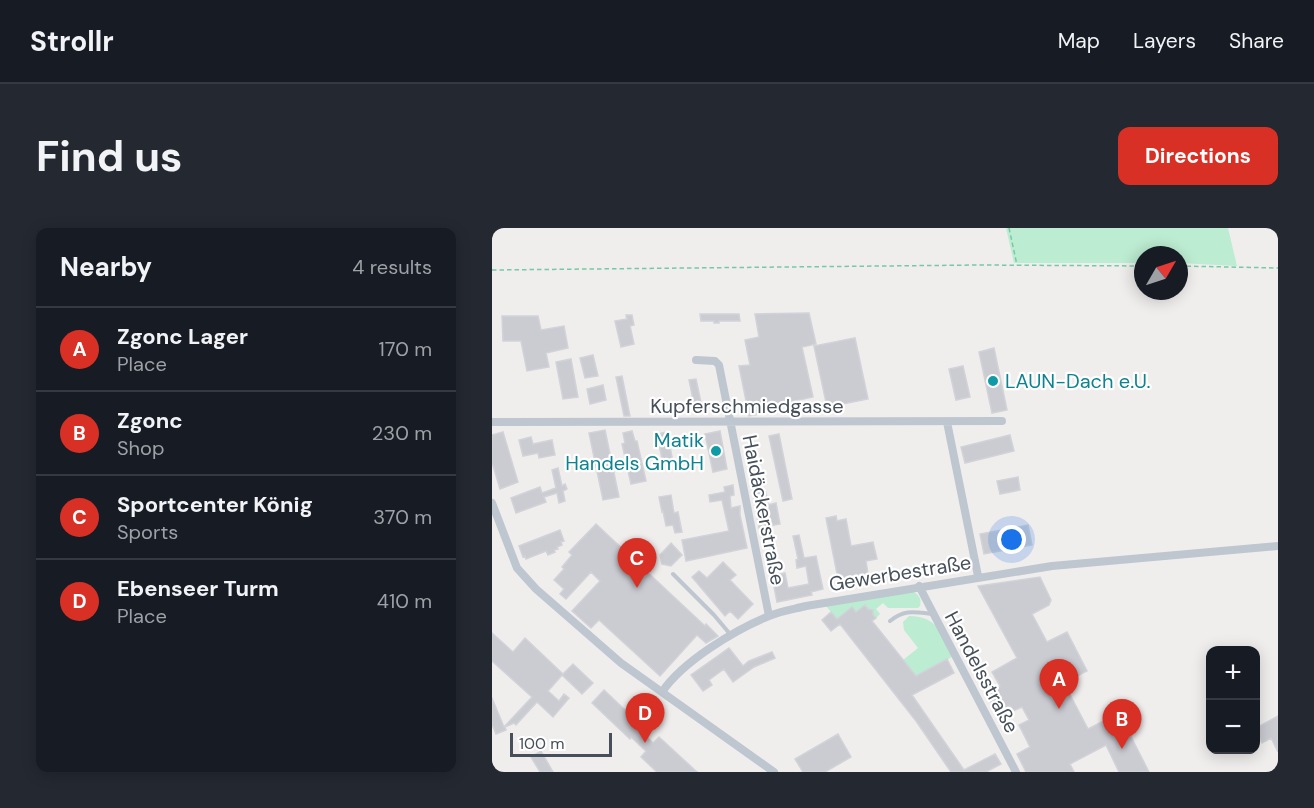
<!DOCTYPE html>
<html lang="en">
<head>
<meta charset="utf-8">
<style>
  :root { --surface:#171b24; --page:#242831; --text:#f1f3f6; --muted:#9ea1a6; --line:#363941; --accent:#d93025 }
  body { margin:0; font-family:"DM Sans",sans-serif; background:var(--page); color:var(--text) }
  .controls { position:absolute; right:18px; bottom:18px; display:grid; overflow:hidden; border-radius:12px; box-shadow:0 3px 15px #0003 }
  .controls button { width:54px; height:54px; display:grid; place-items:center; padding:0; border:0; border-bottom:2px solid var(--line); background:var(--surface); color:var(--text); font:30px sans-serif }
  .compass { position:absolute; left:642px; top:18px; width:54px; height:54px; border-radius:50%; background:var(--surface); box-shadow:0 3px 15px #0003; rotate:51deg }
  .scale { position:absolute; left:18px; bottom:15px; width:102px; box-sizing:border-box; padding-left:6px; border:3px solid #464f5a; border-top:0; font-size:16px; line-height:21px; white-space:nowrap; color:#464f5a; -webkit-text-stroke:4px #fff; paint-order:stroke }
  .you { position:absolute; left:520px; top:312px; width:21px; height:21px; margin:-15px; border:4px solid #fff; border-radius:50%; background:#1a73e8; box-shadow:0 0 0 9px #1a73e833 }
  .badge { display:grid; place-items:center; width:39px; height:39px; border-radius:50%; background:var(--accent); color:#fff; font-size:20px; font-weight:700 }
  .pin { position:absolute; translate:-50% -50px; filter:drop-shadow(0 2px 3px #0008) }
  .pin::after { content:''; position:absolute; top:32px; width:21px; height:18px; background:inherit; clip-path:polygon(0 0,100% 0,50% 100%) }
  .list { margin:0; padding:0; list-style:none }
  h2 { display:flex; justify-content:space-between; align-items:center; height:78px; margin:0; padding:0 24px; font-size:26px }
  h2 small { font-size:20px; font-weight:400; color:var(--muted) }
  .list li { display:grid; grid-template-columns:39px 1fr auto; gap:18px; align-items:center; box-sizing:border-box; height:84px; padding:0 24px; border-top:2px solid var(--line) }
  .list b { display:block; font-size:22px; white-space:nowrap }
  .list p { margin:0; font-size:20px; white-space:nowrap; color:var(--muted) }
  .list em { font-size:20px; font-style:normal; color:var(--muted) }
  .map { position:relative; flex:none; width:786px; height:544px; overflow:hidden; border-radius:12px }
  header { display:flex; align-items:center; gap:36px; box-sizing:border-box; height:84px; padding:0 30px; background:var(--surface); border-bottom:2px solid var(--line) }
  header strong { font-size:28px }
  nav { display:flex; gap:33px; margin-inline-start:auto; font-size:21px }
  .intro { display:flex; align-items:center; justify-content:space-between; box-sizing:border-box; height:144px; padding:0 36px }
  h1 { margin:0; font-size:42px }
  .button { padding:15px 27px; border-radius:12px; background:var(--accent); color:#fff; font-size:21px; font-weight:700 }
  main { display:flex; gap:36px; padding:0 36px }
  aside { flex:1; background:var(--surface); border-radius:12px; box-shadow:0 3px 15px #0003 }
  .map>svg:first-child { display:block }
  .green { fill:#bcecd2 }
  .building { fill:#caccd2; stroke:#d1d3d8; stroke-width:1.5 }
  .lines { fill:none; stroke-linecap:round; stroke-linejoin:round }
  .path { stroke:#76c9a6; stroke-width:1.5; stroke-dasharray:4.5 3; stroke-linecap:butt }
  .lane { stroke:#bec6cf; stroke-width:4 }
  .street { stroke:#bec6cf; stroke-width:8 }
  .culture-dot { fill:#0f9aa8; stroke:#fff; stroke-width:2 }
  .labels { text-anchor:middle; stroke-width:4.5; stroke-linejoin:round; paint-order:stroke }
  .culture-label { font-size:20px; fill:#0d838f; stroke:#fff; text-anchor:start }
  .street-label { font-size:20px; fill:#464f5a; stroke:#fff }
</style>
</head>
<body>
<header>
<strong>Strollr</strong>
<nav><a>Map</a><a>Layers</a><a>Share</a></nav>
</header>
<div class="intro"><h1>Find us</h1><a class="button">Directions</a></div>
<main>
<aside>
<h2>Nearby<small>4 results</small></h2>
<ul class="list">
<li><span class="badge">A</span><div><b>Zgonc Lager</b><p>Place</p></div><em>170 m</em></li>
<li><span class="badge">B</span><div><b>Zgonc</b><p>Shop</p></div><em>230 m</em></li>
<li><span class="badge">C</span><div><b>Sportcenter König</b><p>Sports</p></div><em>370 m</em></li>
<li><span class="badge">D</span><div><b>Ebenseer Turm</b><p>Place</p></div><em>410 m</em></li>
</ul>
</aside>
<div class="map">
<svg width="786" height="544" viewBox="0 0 786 544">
  <rect width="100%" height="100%" fill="#f0eded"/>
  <path class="green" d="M514 0H736L745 38 687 35V27H651V35H522Z
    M418 362C426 366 430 369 428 378L426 380H396L391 375 384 381 388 386 384 390 380 386 381 382 377 381 373 377 364 384 360 379 345 391 334 378Z
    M417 388C447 389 447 404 460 429L424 448 411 432 426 420 412 402 411 394Z"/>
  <path class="building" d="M317 85 324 116 310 119 321 169 289 176 290 182 257 188 247 138 258 137 253 112 267 109 263 86Z
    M208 86H247L248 93H227V95H222V93H209Z
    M134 87H140L142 97 138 98 142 116 129 119 123 93 135 91Z
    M10 88H46L49 102 72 98 76 120 54 125 57 139 35 143 29 113H11Z
    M363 110 376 171 335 179 322 118Z
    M502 120 515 182 500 185 487 124Z
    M101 127 106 148 93 150 88 130Z
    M79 131 86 169 71 171 64 134Z
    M471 138 478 169 464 172 457 141Z
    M130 148 138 188H132L124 149Z
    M204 151 211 184 204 186 197 152Z
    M111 157 114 172 98 176 95 161Z
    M113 202 127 269 111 272 97 205Z
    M140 203 143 213H145L154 253 139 256 130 216 133 215 131 205Z
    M228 203 235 241 221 244 213 206Z
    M11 204 26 254 8 261 0 234V207Z
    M175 204 181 234 171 236 165 206Z
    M287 206 300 271 291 273 277 208Z
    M518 207 522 223 473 235 469 219Z
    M39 209 41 216 60 212 63 227 47 230 46 225 31 228 27 212Z
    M66 240 70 258 73 256 75 261 71 263 73 273 67 275 65 265 52 269 54 274 24 285 19 270 48 259 50 265 64 260 60 242Z
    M266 245 270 265 274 264 276 277 284 275 288 296 267 300 258 247Z
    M526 249 528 262 508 266 505 253Z
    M241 257 242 267 238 268 239 280 248 278V287L255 320 194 333 190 312 237 303 230 272 218 274 217 267 233 264 232 259Z
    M179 267 182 285 186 284 190 304 183 305 181 297 174 298 171 283 170 284 167 269Z
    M344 288 345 293 354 291 359 318 381 314 385 331 374 333 376 346 346 351 334 290Z
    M104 296 213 398 214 396 226 408 214 415 205 407 168 448 107 392 99 400 80 383 108 353 99 344 74 371 68 366 72 361 62 352 72 341 70 339 80 327 77 324Z
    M536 297 540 317 492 326 488 306Z
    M68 302 72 313 69 314 70 317 65 319 66 321 62 322 63 324 56 327 54 323 34 331 33 328 31 329 27 318Z
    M307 307 312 330 324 328 331 361 319 364 320 367 285 374 280 348 293 345 296 360 317 356 314 338 305 340 304 332 306 331 301 308Z
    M179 315 190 327 179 338 170 336 168 327Z
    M231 334 244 347 238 352 261 376 246 391 238 383 233 388 200 349 207 343 215 350Z
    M548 349 559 372 557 377 540 386 555 414 575 404 595 443 572 455 596 501 627 485 657 544H627L614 517 578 536 582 544H534L525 526 538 519 527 497 537 492 530 479 521 483 518 478 505 485 494 465 508 458 500 444 525 430 486 358Z
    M373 377 376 381 381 382V387L384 390 380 393 424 448 455 431 462 445 420 467 472 542 503 526 509 536 494 544H459L424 493 348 396 339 403 330 392 339 384 345 391 360 379 364 384Z
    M0 405 21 424 33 410 71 446 56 463 67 473 72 466 77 470 61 489 45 474 24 497 22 495 13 499 14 502 4 506 0 496V470L12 499 40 469 0 433Z
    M237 420 251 438 257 433 280 424 283 430 262 439 241 454 232 441 217 452 220 457 211 463 199 447Z
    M81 436 101 455 90 466 70 447Z
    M112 462 150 498 147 501 161 515 167 509 205 544H165L149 529 154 523 139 509 138 511 100 475Z
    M786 488V524L779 510 770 515 764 503V500Z
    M346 506 359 529 333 544H311L303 531Z
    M49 523 61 544H48L39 529Z"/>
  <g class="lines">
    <path class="path" d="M517 0 525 37
      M687 38 786 40
      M0 42 488 37 651 38"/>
    <path class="lane" d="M181 346 222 387 238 406
      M398 393C413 381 422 384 441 386"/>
    <path class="street" d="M204 132 223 133 227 137 277 388
      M0 194 510 193
      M455 194 486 348
      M0 275 25 340 44 361 129 435 282 544
      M427 358 524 544
      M170 464C191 433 243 402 277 388 289 383 302 381 314 378L560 338 786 318"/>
  </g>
  <g class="culture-dot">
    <circle cx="501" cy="153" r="6"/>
    <circle cx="224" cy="223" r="6"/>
  </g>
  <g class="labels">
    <g class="culture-label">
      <text x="513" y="160">LAUN-Dach e.U.</text>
      <text x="212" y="219" text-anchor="end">Matik<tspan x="212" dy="23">Handels GmbH</tspan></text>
    </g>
    <g class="street-label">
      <text x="255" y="185">Kupferschmiedgasse</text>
      <text transform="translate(272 282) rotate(79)" y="7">Haidäckerstraße</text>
      <text transform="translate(408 345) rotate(-9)" y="7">Gewerbestraße</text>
      <text transform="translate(490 444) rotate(62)" y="7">Handelsstraße</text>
    </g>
  </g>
</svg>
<div class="controls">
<button>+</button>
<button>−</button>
</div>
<svg class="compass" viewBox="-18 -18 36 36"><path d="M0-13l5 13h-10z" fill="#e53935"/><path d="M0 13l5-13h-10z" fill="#9ea1a6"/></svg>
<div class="scale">100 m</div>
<div class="you"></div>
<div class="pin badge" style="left:567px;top:481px">A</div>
<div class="pin badge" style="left:630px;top:521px">B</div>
<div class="pin badge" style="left:145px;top:360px">C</div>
<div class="pin badge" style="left:153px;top:515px">D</div>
</div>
</main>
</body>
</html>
